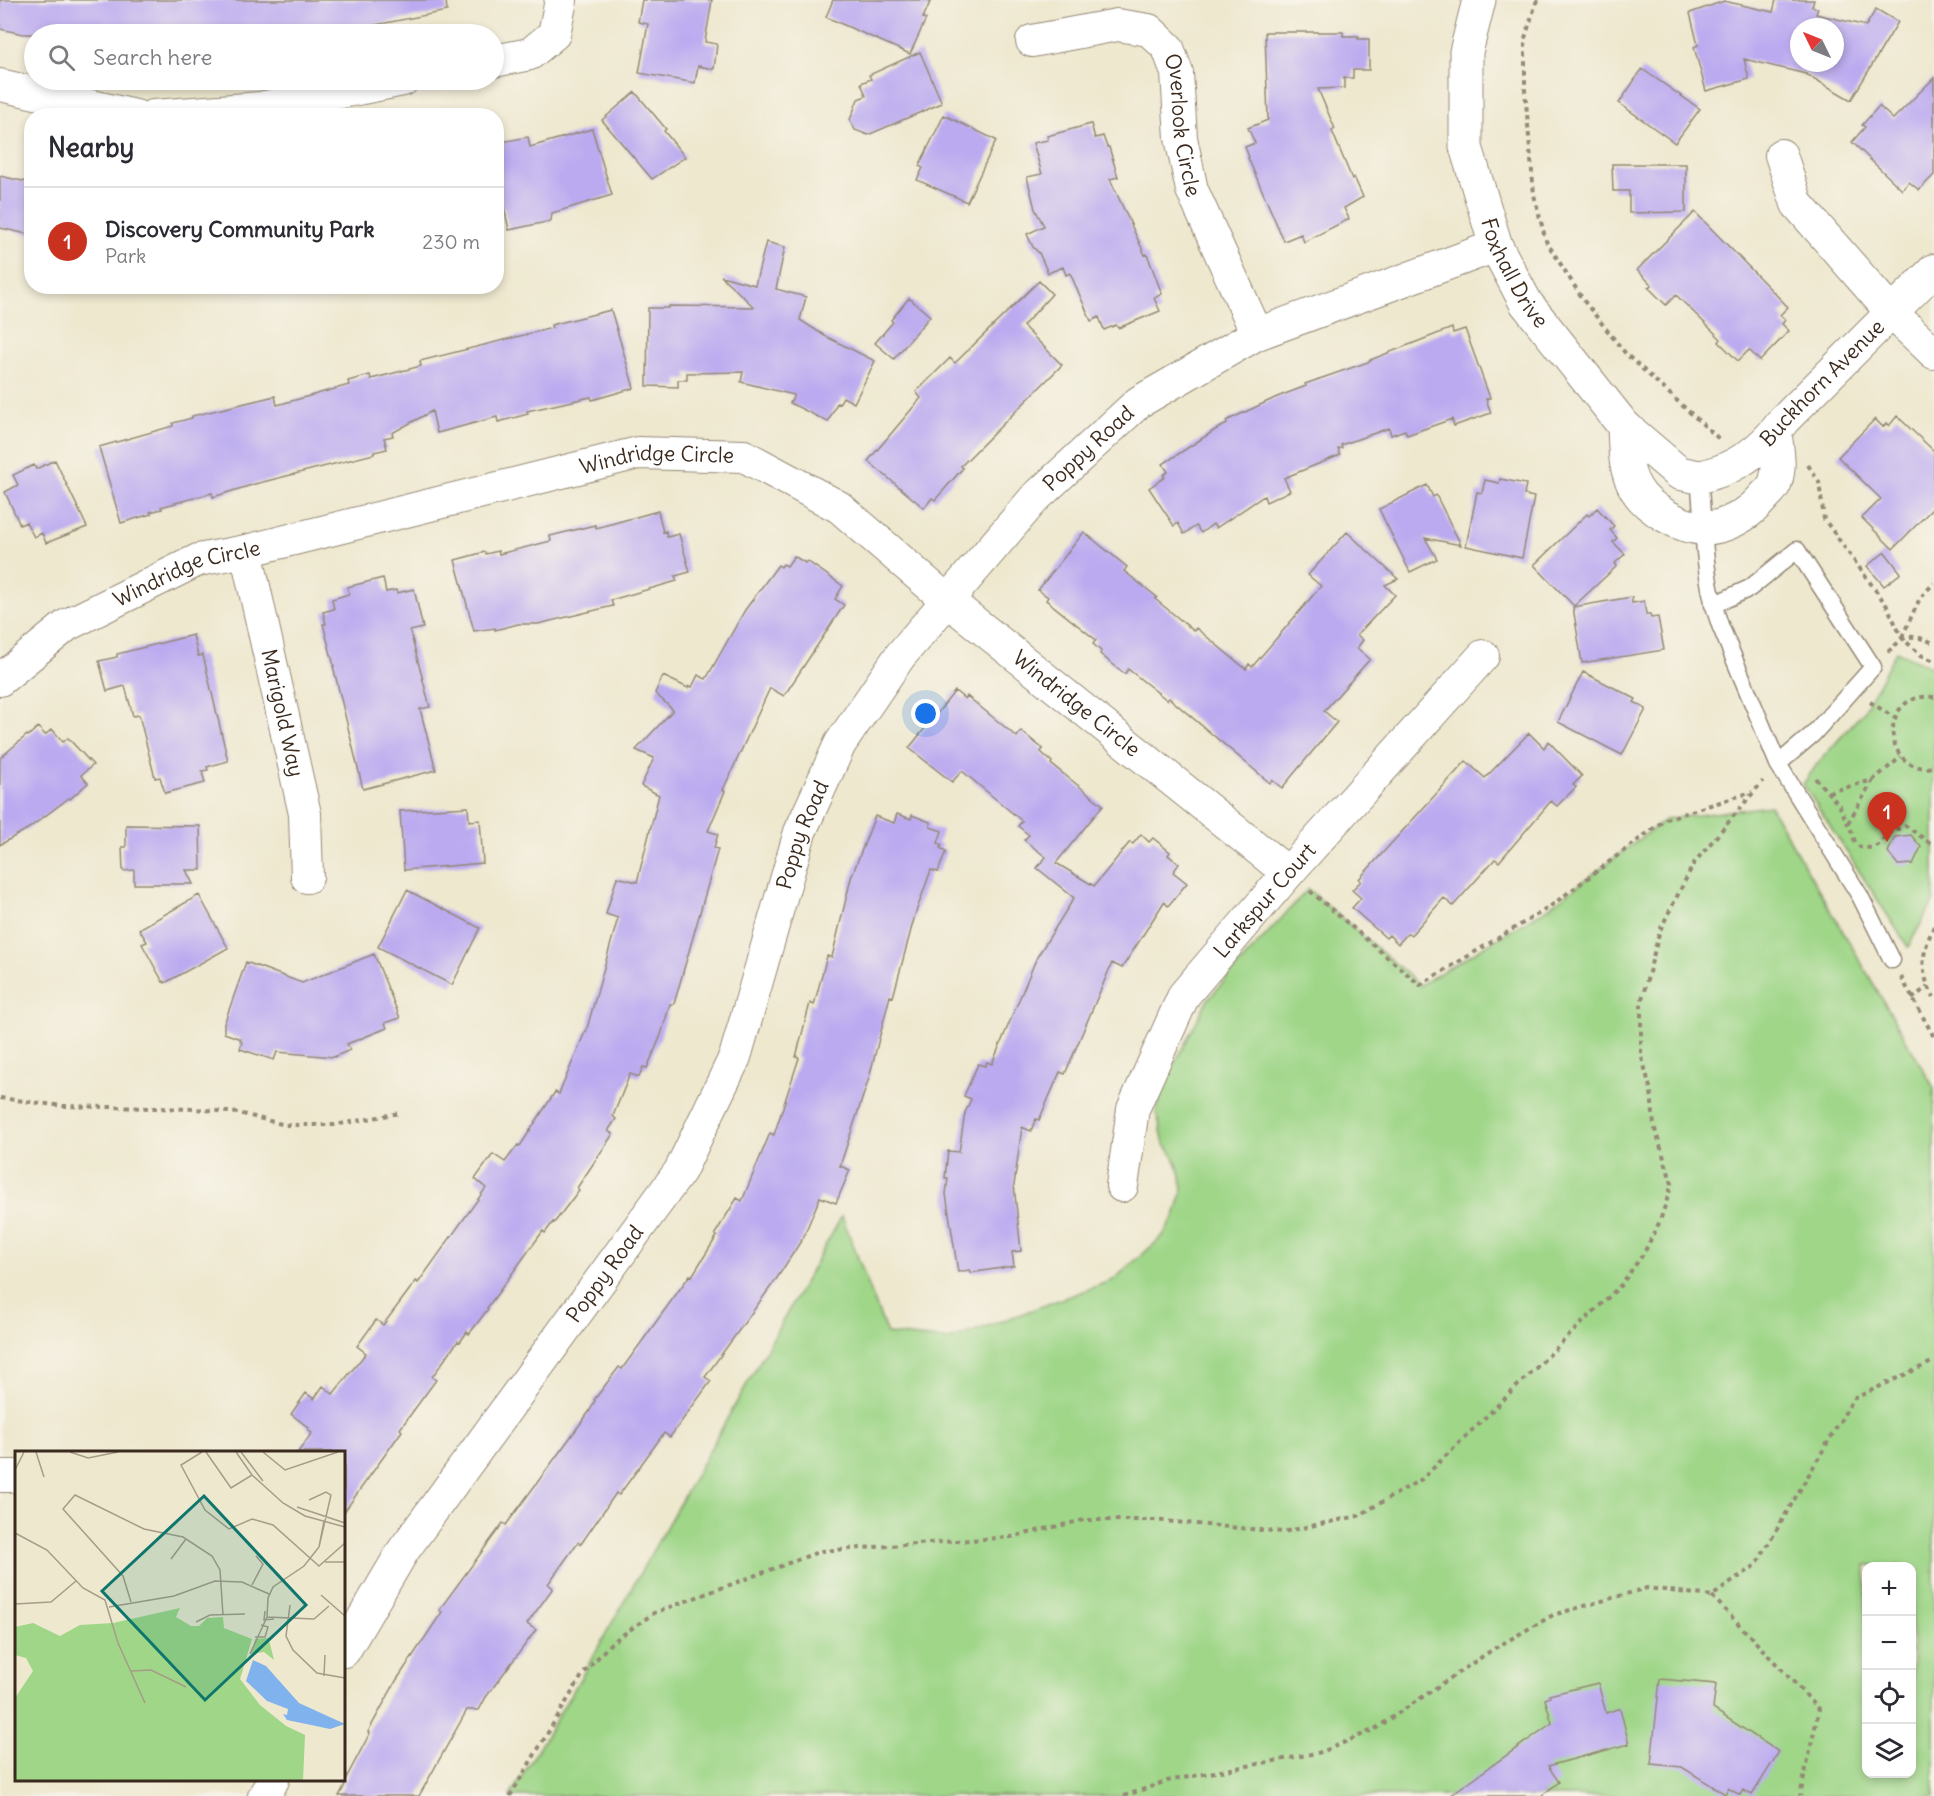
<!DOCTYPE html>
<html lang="en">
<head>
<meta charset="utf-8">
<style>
  :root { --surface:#fff; --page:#f7f7f7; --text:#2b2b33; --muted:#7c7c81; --line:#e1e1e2; --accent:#c8321e }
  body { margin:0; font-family:Delius,sans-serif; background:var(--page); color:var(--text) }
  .controls { position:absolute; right:18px; bottom:18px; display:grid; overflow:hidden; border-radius:12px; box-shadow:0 3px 9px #0003 }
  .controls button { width:54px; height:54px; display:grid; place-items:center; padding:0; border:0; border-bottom:2px solid var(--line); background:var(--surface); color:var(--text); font:30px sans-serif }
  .compass { position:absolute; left:1790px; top:18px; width:54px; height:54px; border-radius:50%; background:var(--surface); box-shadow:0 3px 9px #0003; rotate:313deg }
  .you { position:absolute; left:926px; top:714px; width:21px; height:21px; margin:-15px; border:4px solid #fff; border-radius:50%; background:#1a73e8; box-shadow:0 0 0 9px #1a73e833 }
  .badge { display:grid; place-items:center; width:39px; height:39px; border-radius:50%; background:var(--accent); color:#fff; font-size:20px; font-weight:700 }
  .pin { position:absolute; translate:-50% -50px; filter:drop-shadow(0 2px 3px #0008) }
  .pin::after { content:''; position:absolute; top:32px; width:21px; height:18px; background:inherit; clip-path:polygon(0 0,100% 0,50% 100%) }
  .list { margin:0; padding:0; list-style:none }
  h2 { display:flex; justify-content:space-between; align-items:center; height:78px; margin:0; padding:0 24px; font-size:26px }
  h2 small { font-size:20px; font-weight:400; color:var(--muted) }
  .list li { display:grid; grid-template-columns:39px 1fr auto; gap:18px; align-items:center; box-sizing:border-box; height:108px; padding:0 24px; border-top:2px solid var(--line) }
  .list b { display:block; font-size:22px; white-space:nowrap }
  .list p { margin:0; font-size:20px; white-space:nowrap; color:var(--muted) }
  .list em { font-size:20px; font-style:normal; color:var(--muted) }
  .icon { flex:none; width:33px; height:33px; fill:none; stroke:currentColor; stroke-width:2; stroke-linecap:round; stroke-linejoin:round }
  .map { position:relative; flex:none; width:1934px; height:1796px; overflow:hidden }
  .search { position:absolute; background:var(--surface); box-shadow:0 3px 9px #0003; left:24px; top:24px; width:480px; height:66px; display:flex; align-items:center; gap:15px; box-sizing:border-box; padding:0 21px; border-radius:33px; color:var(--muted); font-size:22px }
  .panel { position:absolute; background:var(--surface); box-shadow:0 3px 9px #0003; left:24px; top:108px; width:480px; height:186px; border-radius:24px }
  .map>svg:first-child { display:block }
  .green { fill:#9fd688; stroke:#6d8053; stroke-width:1.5; fill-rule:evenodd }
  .building { fill:#bbaaf0; fill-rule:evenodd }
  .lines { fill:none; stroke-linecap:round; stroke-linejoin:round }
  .service-casing { stroke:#948976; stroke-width:19 }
  .minor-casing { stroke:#948976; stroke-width:34 }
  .tertiary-casing { stroke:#948976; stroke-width:35 }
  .path { stroke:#948976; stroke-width:4; stroke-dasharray:4.5 4.5; stroke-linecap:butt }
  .service { stroke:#fff; stroke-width:16 }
  .minor { stroke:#fff; stroke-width:32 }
  .tertiary { stroke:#fff; stroke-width:33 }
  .labels { text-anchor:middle; stroke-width:6; stroke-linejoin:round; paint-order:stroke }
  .street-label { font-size:21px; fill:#3b2a1e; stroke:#f7f3e8 }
  .inset-road { fill:none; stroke:#a69c88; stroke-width:1.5 }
  .view { fill:#0f766e; fill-opacity:0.15; stroke:#0f766e; stroke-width:3 }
  .inset-edge { fill:none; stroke:#3b2a1e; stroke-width:3 }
</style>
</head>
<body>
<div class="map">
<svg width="1934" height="1796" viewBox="0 0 1934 1796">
  <rect width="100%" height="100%" fill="#f7f3e8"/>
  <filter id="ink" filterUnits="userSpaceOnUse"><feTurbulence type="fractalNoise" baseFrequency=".0167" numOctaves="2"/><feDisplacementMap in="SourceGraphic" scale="12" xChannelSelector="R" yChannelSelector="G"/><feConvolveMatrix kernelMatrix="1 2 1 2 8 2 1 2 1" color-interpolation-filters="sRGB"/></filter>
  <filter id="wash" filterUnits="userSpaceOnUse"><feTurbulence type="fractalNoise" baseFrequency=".008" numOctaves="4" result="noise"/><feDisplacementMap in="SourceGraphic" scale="24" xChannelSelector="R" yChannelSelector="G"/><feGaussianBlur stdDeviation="1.35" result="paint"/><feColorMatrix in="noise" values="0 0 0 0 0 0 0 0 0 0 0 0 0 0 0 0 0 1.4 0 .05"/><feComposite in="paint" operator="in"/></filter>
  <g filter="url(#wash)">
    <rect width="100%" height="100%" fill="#eee8cf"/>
    <path class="green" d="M1896 651 1934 668V900L1908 947 1803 784 1818 763 1864 711Z
      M1770 806 1934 1088V1796H510L583 1674 842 1216 887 1334 950 1340 1113 1280 1162 1237 1175 1216 1182 1193 1181 1175 1174 1157 1164 1143 1156 1110 1164 1084 1208 999 1308 889 1420 985 1548 908 1666 819ZM1866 1566H1912V1774H1866Z"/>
    <g id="blocks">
      <path class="building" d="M0 0H446L447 11 329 34H23L0 29Z
        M642 0H712L705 42 717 44 714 69 698 66 695 83 639 73 648 24 638 22Z
        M833 0H931L923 18 926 19 910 54 826 17Z
        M1776 0H1814L1812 7 1818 8 1816 14 1866 26 1876 9 1898 22 1851 100 1806 74 1744 59 1749 79 1706 91 1694 47 1698 45 1690 13 1724 1 1773 12ZM1799 27H1835V63H1799Z
        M1265 32H1343V36H1359L1358 39H1369V70H1353V78H1344V88L1318 89 1335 129 1332 131 1352 179 1354 177 1363 197 1344 208 1349 219 1304 242 1301 234 1284 241 1248 158 1249 157 1245 147 1255 143 1248 128 1268 120Z
        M920 52 942 103 868 135 855 130 850 120 858 99 866 96 861 83 871 79 869 75Z
        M1642 69 1700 109 1675 143 1619 103Z
        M1934 78V175L1919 190 1909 182 1902 190 1852 142 1865 127 1862 125 1879 106 1893 119Z
        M635 92 666 129 664 131 685 157 652 179 602 120Z
        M944 115 996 140 967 202 917 180 923 168 919 166Z
        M1091 124 1095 138 1103 136 1107 147H1109L1118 177 1110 179 1145 255 1147 254 1162 294 1154 298 1160 311 1118 328 1116 325 1104 330 1099 317 1091 321 1070 273 1066 275 1063 267 1048 273 1039 253 1033 247 1027 234 1044 226 1035 209 1027 177 1042 174 1033 143 1048 140 1047 136Z
        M592 129 612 195 552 213 551 221 509 230 504 207 496 209V143L528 137 530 147Z
        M1612 164H1686V212L1629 213V191H1613Z
        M0 176 32 183V235L0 228Z
        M1695 212 1788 307 1780 315 1785 320 1782 324 1789 331 1760 361 1749 350 1738 361 1719 342 1721 339 1676 295 1666 305 1648 287 1652 285 1637 270Z
        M766 242 785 247 776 289 806 297 800 320 825 336 875 361 854 403 843 397 839 404 837 403 828 422 790 403 794 395 741 382 743 372 687 373V380H678V387L647 386 648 308H669V306L754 307 721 276 755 285Z
        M1039 281 1052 294 1023 326 1062 365 961 466 963 468 935 500 932 498 924 508 868 461 921 398 916 392 950 358 955 363Z
        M909 298 930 316 894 359 875 343 893 322 891 320Z
        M611 310 634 388 592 400 591 397 527 411 528 414 498 422 497 417 437 433 432 411 392 433 393 436 384 438 387 449 374 452V454L255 484 213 497 212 493 161 507 162 509 150 512 151 514 121 523 99 447 173 426V423L192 418V416L275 396 277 405 349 385 348 381 370 375 371 379 421 366 420 361 552 328 551 325Z
        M1452 328 1453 333 1465 329 1490 398 1486 399 1491 413 1454 426 1452 419 1407 435 1405 430 1391 435 1389 428 1341 445 1342 448 1338 449 1340 455 1284 478 1290 491 1266 502 1264 496 1216 528 1213 524 1201 533 1196 526 1184 534 1178 523 1174 526 1149 488 1165 477 1163 475 1168 472 1163 464 1215 430 1227 424 1226 421 1277 397 1306 386 1305 384 1371 361 1370 360Z
        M1897 416 1934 451V507L1893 549 1862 518 1881 499 1838 457 1875 419 1883 427 1886 423 1889 426Z
        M55 460 87 527 46 543 42 533 34 537 26 522 20 525 5 492 18 485 13 475 34 465 36 469Z
        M1500 479 1526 484 1524 495 1534 497 1522 558 1466 546 1477 492 1482 493 1485 480 1499 483Z
        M1427 485 1433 497 1436 495 1461 545 1425 538 1437 559 1410 572 1379 509Z
        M1597 508 1614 526 1610 530 1617 538 1613 542 1625 554 1615 563 1617 566 1574 606 1534 565 1587 514 1589 516Z
        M658 511 663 532 666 531 667 537 679 534 690 572 675 576 677 581 611 600 613 606 538 624H518L495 630V628L474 631 455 560 485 552 486 554 498 551 499 554 551 541 550 536 595 525 596 528Z
        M1084 532 1127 567 1124 571 1157 597 1155 599 1194 631 1196 628 1246 669 1249 664 1252 667 1321 586 1308 575 1347 532 1398 579 1385 585 1395 595 1357 635 1363 640 1357 648 1370 659 1324 711 1337 722 1282 788 1272 780 1270 783 1169 698 1167 700 1128 669 1125 674 1100 654 1101 651 1093 644 1096 640 1046 600 1048 597 1038 590Z
        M1885 552 1901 573 1884 586 1867 566Z
        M794 556 805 563 807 561 843 586 835 599 844 605 784 696 770 688 723 790 725 791 708 831 718 834 714 848 718 849 674 1004H670L661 1035 647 1068 643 1067 639 1077 630 1074 613 1116 616 1119 608 1131 613 1134 577 1188 579 1190 554 1223 553 1222 545 1233 543 1231 487 1308 488 1309 469 1334 467 1332 460 1342 458 1341 432 1377 436 1380 400 1429 402 1431 344 1512V1452H298L312 1433 308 1430 309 1428 291 1414 306 1393 314 1399 323 1386 333 1394 366 1353 357 1346 376 1320 383 1325 416 1281 418 1283 486 1188 475 1179 493 1154 505 1162 518 1145 520 1146 555 1092 559 1094 585 1032H586L618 918 606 914 617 877 637 882 659 795 641 786 654 758 636 750 673 710 655 693 663 676 688 688 689 686 692 687 698 675 706 679 745 610 778 565 781 567 783 564 787 566Z
        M383 578 386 592 396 590 397 593 414 589 423 628 410 631 430 707 420 709 436 770 363 789 333 666H334L323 624H326L323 612 334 609 332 599 349 594 347 587Z
        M1632 597V603L1644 601 1646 614H1650L1651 618 1658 617 1664 650 1582 663 1573 607Z
        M193 635 198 656 203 655 228 761 207 767 208 770 202 771 205 783 165 793 160 777 155 778 139 715 133 716 125 686 107 691 99 661 117 657V654Z
        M1583 672 1636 699 1634 702 1646 709 1622 755 1558 722Z
        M955 691 965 699 967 696 1017 737 1021 731 1043 749 1041 752 1052 762 1051 764 1103 805 1056 863 1094 886 1130 842 1133 844 1141 834 1149 842 1153 838 1170 852 1168 855 1179 864 1173 872 1187 883 1168 906 1164 902 1122 968 1112 963 1065 1074 1060 1072 1039 1120 1036 1119 1031 1131 1022 1127 1014 1185 1021 1251 1012 1252 1014 1266 970 1273V1270L958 1272 946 1194 948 1178H945L948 1151 959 1152 965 1113 971 1099 964 1096 978 1064 985 1066 987 1062 992 1064 1037 957 1074 898 1037 868 1046 857 1024 840 1029 835 1018 826 1022 821 962 771 952 782 909 748Z
        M38 727 45 735 52 729 63 742 68 738 93 765 81 775 88 783 70 799 69 798 29 828 0 845V758L27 735 28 736Z
        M1529 733 1544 748 1548 741 1582 776 1573 785 1576 787 1557 806 1551 801 1499 862 1495 859 1453 906 1444 898 1411 935 1408 933 1398 944 1389 935 1386 938 1352 908 1361 898 1352 890 1361 881 1359 879 1466 761 1485 778Z
        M468 807 469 821 480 820 483 863 404 870 400 811Z
        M897 814 911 819 912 815 930 822V827L942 831 938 843 942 845 940 848 946 851 938 872 931 870 915 915 893 997 890 996 869 1078 840 1166 850 1170 836 1203 820 1197 803 1238 777 1278 705 1377 711 1381 670 1437 664 1433 619 1495 616 1493 581 1544 578 1542 548 1584 553 1588 527 1624 536 1630 486 1697 479 1710H467L419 1796H339L345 1785 343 1784 370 1733 368 1732 396 1681 442 1612 439 1610 503 1523 506 1525 589 1412 595 1401 594 1400 619 1367 622 1369 690 1275 692 1276 717 1236 715 1234 737 1198 742 1201 770 1133 774 1135 799 1058 796 1057 810 1003 814 1005 827 956 832 957 851 878 875 816 894 823Z
        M126 825 200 826 201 870H186L193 884H134V870L123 871 122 847H126Z
        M1911 835 1921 847 1913 864 1898 865 1888 852 1895 837Z
        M407 890 480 928 452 985 378 947Z
        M199 895 228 948 165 983 164 981 163 982 142 944 147 942 139 929Z
        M374 954 400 1018 385 1023 387 1028 347 1044 350 1050 334 1057 277 1052 274 1060 240 1049 242 1042 240 1041 241 1039 224 1033V1024L246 962 302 983Z
        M1660 1679 1716 1684 1713 1709 1779 1752 1752 1795 1743 1790 1740 1795 1728 1788 1725 1794 1682 1767 1651 1764Z
        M1598 1683 1606 1713 1620 1708 1629 1744 1548 1766 1559 1782 1541 1796H1449L1552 1723 1545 1699 1550 1697 1549 1695Z"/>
    </g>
  </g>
  <g filter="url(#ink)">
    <use href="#blocks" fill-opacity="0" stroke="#948976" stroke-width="1.5"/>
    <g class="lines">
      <defs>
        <path id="service" d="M1699 477C1704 527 1703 578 1720 625L1778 764 1860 896 1892 960
          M1713 605 1750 588 1797 550 1873 667 1813 734 1778 764"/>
        <g id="minor">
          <path id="s1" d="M1032 41 1117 25 1149 30 1168 48 1177 73 1181 138 1192 190 1257 334"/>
          <path d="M494 61 530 54 554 34 561 0"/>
          <path d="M0 85 136 116"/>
          <path d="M153 116 260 108 403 80"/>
          <path d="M1781 155 1797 204 1892 313 1934 353"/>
          <path id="s2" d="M1699 477C1735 470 1763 449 1784 420L1934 270"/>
          <path id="s3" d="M246 551 305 814 307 877"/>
          <path id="s4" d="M0 680 67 625 198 560 246 551 638 453 744 456 839 507 948 601 1288 873"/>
          <path id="s5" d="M1122 1186 1133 1109 1184 995 1288 873 1483 656"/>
          <path d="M0 1476H16"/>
          <path id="s6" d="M344 1651 403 1551 680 1171 735 1057 800 832 840 744 900 656 1034 499 1139 402 1257 334 1496 246"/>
          <path d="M264 1796 273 1780"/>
        </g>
        <g id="tertiary">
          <path id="s7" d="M1479 0 1466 52V147L1496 246 1526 303 1624 426 1679 473 1699 477"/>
          <path d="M1624 426C1625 448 1624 470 1636 489 1647 508 1682 529 1705 528 1725 528 1748 515 1761 500 1765 495 1773 489 1775 483 1781 466 1777 450 1775 433"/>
        </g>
      </defs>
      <use href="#service" class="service-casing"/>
      <use href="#minor" class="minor-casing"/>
      <use href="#tertiary" class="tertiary-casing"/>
      <path class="path" d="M1537 0 1525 38V90L1534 195 1546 241 1584 301 1626 354 1719 439
        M1808 465 1819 482 1824 519 1887 606 1902 638 1921 655 1934 661
        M1902 637 1920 598 1934 583
        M1888 652C1907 633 1910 634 1934 643
        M1934 697C1877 690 1881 776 1934 767
        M1870 702 1895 718
        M1815 778 1839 805 1851 830 1855 842 1860 847 1871 848 1878 845 1890 832 1906 826 1930 843 1934 841
        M1829 792 1873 780 1901 757
        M1848 823 1873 780
        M1310 891 1420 985 1548 908 1666 819 1752 792
        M1934 926C1922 953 1918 970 1934 997
        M1901 977 1934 1037
        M1912 999 1928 986
        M0 1098 63 1106 196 1109 239 1113 285 1125H335L400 1113
        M1712 1596 1819 1709 1800 1796
        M510 1796 583 1674 611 1643 654 1613 821 1551 1011 1537 1084 1520H1154L1283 1532 1358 1516 1422 1479 1621 1285 1644 1253 1660 1221 1672 1184 1654 1126 1651 1091 1641 1054V1003L1660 930 1694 863 1763 781
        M1124 1796 1167 1781 1322 1752 1375 1729 1495 1648 1553 1615 1647 1588 1712 1596 1756 1565 1853 1399 1934 1361"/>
      <use href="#service" class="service"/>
      <use href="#minor" class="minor"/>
      <use href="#tertiary" class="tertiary"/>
    </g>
  </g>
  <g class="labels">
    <g class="street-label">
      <text dy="7" stroke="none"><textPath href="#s1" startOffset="224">Overlook Circle</textPath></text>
      <text dy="7" stroke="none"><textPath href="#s7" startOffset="284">Foxhall Drive</textPath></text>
      <text dy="7" stroke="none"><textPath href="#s2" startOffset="158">Buckhorn Avenue</textPath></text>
      <text dy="7" stroke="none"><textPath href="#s6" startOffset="1431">Poppy Road</textPath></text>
      <text dy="7" stroke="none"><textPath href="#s4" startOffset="704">Windridge Circle</textPath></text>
      <text dy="7" stroke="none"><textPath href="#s4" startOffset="218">Windridge Circle</textPath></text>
      <text dy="7" stroke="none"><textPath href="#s4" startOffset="1208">Windridge Circle</textPath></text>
      <text dy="7" stroke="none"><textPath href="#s3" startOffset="166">Marigold Way</textPath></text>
      <text dy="7" stroke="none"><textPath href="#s6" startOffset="945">Poppy Road</textPath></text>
      <text dy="7" stroke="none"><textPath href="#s5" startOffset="327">Larkspur Court</textPath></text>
      <text dy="7" stroke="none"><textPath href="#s6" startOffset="459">Poppy Road</textPath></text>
    </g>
  </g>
  <g transform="translate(15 1451)">
    <rect width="330" height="330" fill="#eee8cf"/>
    <path d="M165 157 161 166 176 175H184L192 167 208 166 209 177 237 188 225 228 245 254 271 275 290 284 288 329H0V247L18 220 11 207 0 204V176L18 172 45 185 65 174 98 172ZM253 187 255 193 259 209 249 201 236 203 240 188Z" fill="#9fd688"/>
    <path d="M238 209 251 215 284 252 330 273 315 278 272 269 268 263 272 264 273 258 252 250 231 230Z" fill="#80b3ed"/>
    <path class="inset-road" d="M21 1 29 26M55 1 73 7 103 1M187 1 166 14 190 59 214 78 237 68 258 74 304 115 330 92M191 1 216 37 237 24M221 1 237 24 268 52 290 65 330 76M226 1 248 30M248 1 270 19 323 1M0 19 9 1M294 49 311 41 316 44 304 96 309 70M282 56 330 72M0 82 32 99 68 137 90 149 103 192 130 252M156 108 171 88M310 111H330M237 134 248 113 241 105M306 144 330 165M116 151 108 125 48 58 60 44 129 78 168 86 197 105 205 119 208 164M0 153 36 151 61 130M275 154 271 185 278 199 302 222 330 227M94 156 159 145 200 130 227 131 254 143M250 160 249 169 259 168M252 166 253 147 258 136 289 115 304 96M252 166 299 168 314 155M181 171 195 164 230 163M240 186H250L253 176 246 174M235 203 252 166M116 220 136 219 171 236M309 225 310 204"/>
    <path class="view" d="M189 45 291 154 190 249 87 140Z"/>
    <rect width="330" height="330" class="inset-edge"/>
  </g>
</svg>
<div class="controls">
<button>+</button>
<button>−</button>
<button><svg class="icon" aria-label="locate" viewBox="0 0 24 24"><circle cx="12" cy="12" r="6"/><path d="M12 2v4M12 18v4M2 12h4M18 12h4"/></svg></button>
<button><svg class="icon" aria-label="layers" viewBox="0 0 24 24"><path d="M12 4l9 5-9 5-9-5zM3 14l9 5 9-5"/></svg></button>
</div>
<svg class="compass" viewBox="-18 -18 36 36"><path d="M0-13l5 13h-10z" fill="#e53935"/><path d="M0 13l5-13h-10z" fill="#7c7c81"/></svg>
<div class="you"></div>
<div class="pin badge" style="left:1887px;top:842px">1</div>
<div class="search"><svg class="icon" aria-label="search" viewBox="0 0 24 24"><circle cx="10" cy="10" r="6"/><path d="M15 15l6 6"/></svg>Search here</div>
<section class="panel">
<h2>Nearby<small></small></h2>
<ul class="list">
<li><span class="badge">1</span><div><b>Discovery Community Park</b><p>Park</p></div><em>230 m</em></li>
</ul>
</section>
</div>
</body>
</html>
